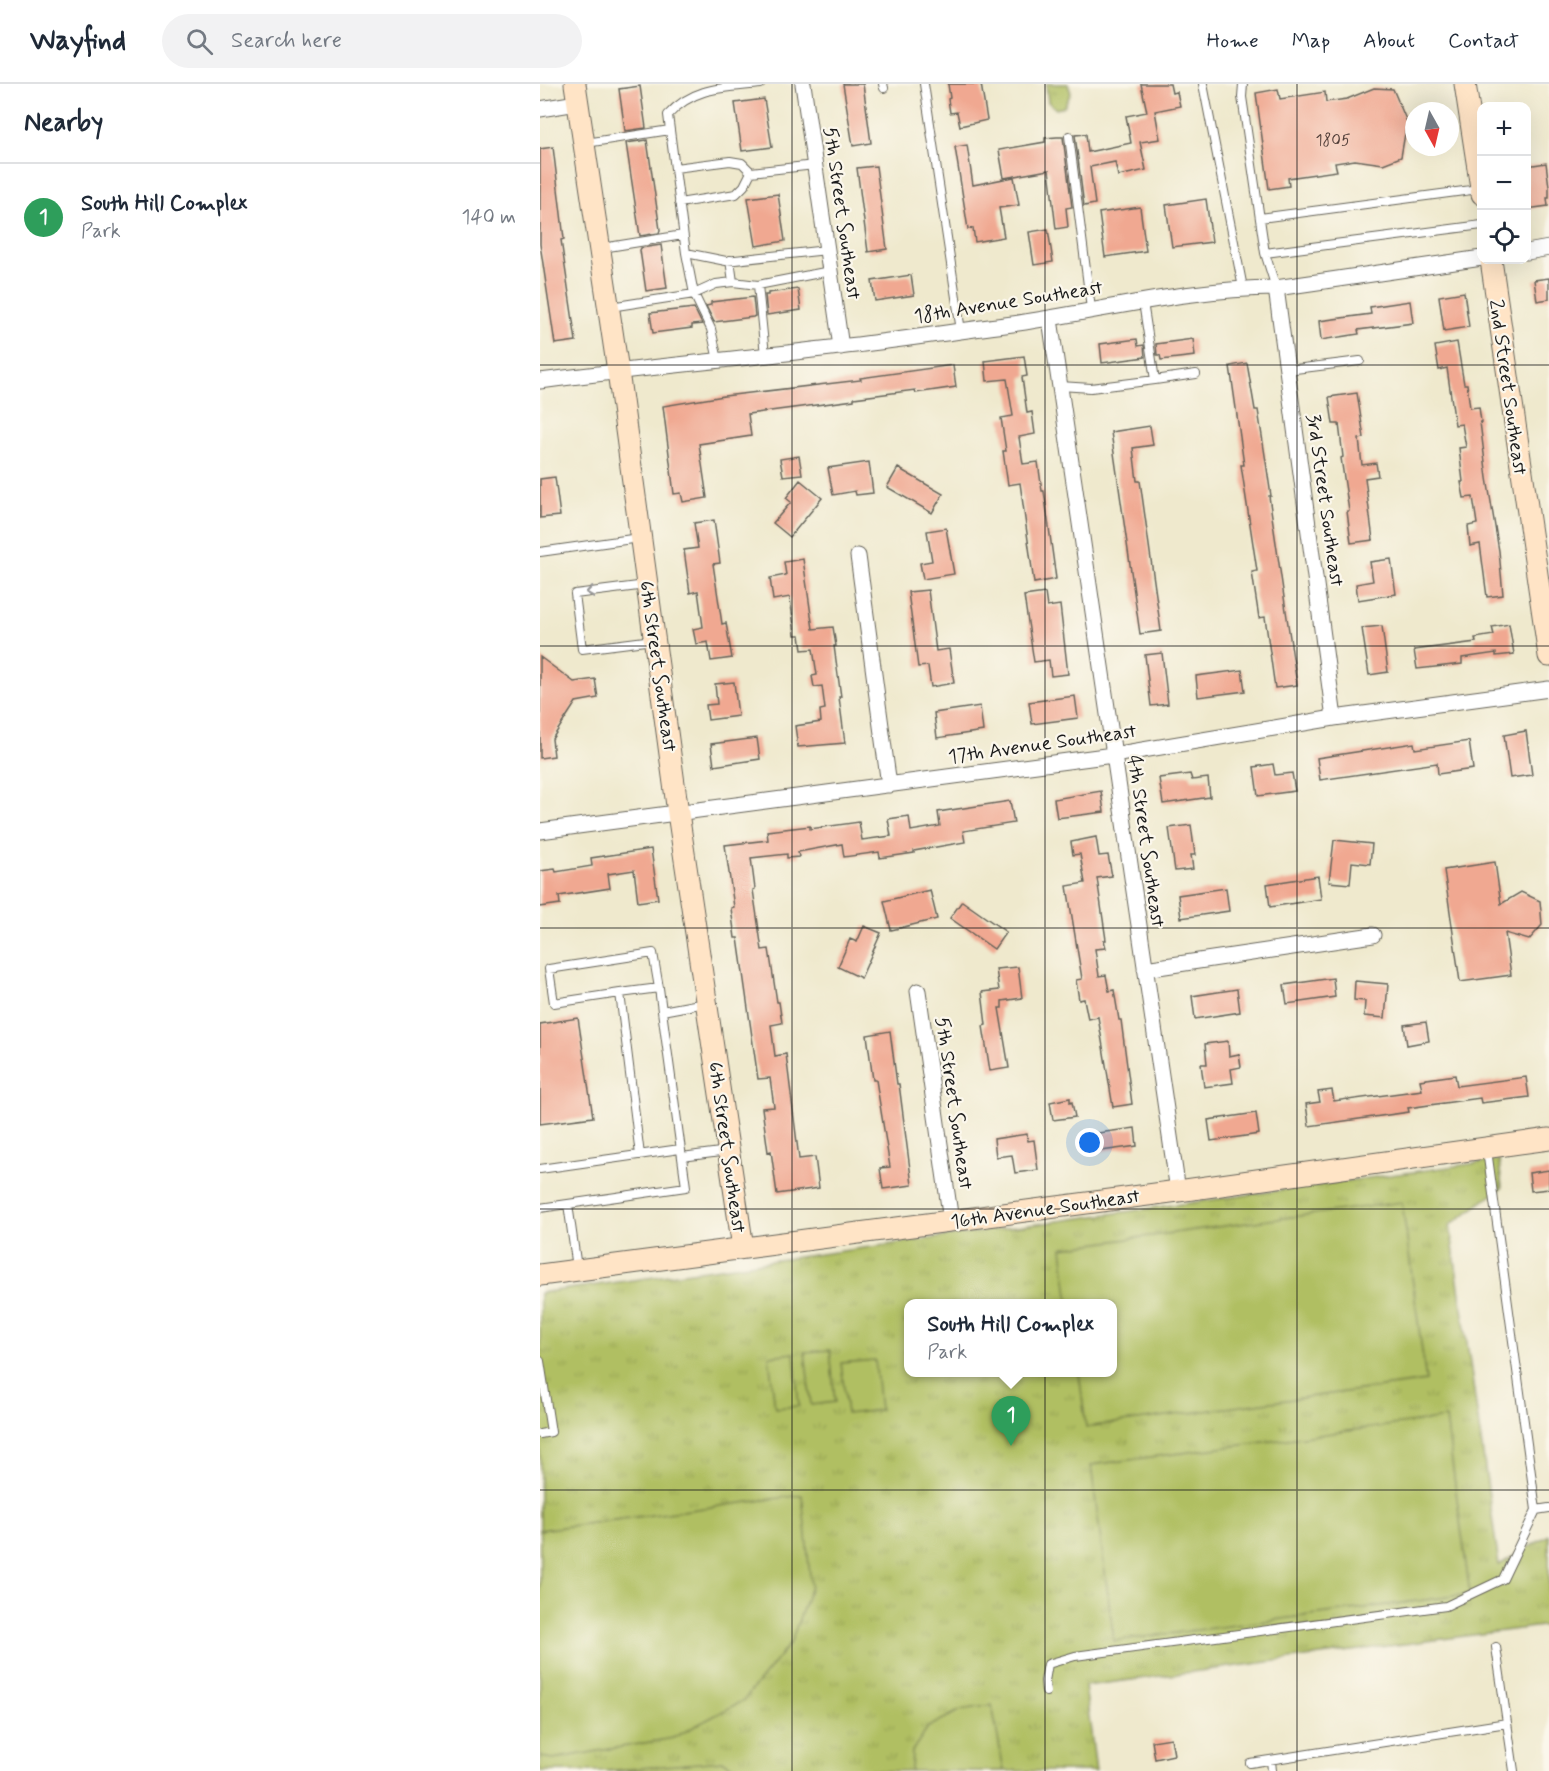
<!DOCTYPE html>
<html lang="en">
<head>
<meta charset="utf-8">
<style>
  :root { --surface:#fff; --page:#f2f2f3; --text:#1f2937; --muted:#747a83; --line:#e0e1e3; --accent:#7c3aed }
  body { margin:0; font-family:Mynerve,sans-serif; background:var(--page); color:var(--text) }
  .controls { position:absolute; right:18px; top:18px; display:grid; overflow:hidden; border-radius:12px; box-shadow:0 6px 24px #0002 }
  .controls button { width:54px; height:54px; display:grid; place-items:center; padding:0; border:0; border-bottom:2px solid var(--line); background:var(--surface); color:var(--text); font:30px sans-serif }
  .compass { position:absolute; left:865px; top:18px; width:54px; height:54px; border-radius:50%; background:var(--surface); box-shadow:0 6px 24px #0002; rotate:172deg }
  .you { position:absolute; left:550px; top:1059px; width:21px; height:21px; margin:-15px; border:4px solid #fff; border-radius:50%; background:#1a73e8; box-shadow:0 0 0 9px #1a73e833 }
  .badge { display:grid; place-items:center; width:39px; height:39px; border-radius:50%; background:var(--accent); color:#fff; font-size:20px; font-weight:700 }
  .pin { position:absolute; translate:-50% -50px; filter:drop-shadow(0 2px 3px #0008) }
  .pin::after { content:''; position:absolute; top:32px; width:21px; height:18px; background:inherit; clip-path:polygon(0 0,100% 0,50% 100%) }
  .popup { position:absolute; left:364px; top:1215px; width:213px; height:78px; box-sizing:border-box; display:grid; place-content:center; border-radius:12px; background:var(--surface); filter:drop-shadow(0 2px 4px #0005); font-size:20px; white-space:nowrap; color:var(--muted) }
  .popup b { font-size:22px; color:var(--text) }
  .popup::after { content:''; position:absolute; left:50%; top:100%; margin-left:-12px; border:12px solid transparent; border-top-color:var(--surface) }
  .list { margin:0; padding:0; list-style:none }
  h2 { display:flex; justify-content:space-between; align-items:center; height:78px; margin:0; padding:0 24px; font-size:26px }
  h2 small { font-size:20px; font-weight:400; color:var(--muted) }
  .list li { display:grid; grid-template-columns:39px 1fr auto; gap:18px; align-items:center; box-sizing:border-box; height:108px; padding:0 24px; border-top:2px solid var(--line) }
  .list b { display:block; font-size:22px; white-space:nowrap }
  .list p { margin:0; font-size:20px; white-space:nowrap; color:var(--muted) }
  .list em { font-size:20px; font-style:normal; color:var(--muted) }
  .icon { flex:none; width:33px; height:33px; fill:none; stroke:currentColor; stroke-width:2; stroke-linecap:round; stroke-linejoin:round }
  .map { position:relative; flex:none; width:1009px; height:1687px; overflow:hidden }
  header { display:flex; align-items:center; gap:36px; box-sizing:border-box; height:84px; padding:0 30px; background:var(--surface); border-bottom:2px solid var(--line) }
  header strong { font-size:28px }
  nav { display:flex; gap:33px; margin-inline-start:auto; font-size:21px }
  .search { width:420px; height:54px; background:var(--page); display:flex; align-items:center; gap:15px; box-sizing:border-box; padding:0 21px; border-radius:33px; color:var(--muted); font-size:22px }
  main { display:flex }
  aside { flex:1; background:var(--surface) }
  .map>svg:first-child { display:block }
  .park { fill:url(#park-tufts); stroke:#666e3f; stroke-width:1.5; fill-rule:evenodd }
  .pitch { fill:#b0bf62; stroke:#666e3f; stroke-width:1.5 }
  .building { fill:#f0a891 }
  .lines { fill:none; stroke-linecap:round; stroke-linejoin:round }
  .lane-casing { stroke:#66645a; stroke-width:10 }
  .street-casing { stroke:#66645a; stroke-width:17 }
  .secondary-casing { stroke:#66645a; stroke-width:23 }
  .lane { stroke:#fff; stroke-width:8 }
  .street { stroke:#fff; stroke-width:15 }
  .secondary { stroke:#ffe4c6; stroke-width:21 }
  .oneway { stroke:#999 }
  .grid { fill:none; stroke:#1c1c1c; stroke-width:1.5; stroke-opacity:0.55 }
  .labels { text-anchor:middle; stroke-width:4.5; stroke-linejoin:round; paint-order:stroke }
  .number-label { font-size:16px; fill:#513f39 }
  .street-label { font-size:20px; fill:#1c1c1c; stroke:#fbf7ec }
</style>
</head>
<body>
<header>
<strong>Wayfind</strong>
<div class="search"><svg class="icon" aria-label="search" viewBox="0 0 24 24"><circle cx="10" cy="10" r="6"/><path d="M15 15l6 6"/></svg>Search here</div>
<nav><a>Home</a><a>Map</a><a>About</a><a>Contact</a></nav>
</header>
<main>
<aside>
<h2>Nearby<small></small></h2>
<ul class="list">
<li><span class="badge" style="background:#2e9e5b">1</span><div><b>South Hill Complex</b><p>Park</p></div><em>140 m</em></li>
</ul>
</aside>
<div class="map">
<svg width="1009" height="1687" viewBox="0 0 1009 1687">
  <defs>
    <pattern id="park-tufts" width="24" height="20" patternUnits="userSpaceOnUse" patternTransform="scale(1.5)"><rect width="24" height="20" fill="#b0bf62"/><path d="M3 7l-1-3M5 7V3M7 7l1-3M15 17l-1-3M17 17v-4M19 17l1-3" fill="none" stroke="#97a454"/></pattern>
  </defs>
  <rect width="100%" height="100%" fill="#fbf7ec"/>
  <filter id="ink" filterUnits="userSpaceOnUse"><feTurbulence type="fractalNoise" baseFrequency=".0167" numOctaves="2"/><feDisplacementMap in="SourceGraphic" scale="12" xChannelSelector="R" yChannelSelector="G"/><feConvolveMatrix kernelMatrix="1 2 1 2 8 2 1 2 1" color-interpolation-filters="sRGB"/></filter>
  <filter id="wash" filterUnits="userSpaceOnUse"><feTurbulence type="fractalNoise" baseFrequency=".008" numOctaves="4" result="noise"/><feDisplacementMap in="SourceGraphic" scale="24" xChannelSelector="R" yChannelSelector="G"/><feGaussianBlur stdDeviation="1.35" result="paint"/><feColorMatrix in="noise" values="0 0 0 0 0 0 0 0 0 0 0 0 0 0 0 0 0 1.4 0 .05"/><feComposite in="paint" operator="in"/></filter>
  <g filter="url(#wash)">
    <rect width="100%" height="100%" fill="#efe9cd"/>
    <path class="park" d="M506 0H528L531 9 524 23 516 25 508 18Z
      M959 1076 962 1104 910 1141 959 1481 1009 1451V1541L545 1602 556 1687H0V1209ZM369 1220H573V1288H369Z"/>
    <path class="pitch" d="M862 1118 886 1297 546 1343 539 1289 573 1288V1220L529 1219 522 1164Z
      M290 1266 295 1318 271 1321 265 1268Z
      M254 1269 259 1322 235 1324 229 1272Z
      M335 1276 340 1326 307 1330 301 1279Z
      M906 1334 930 1510 574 1557 551 1381Z
      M262 1411 271 1502 251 1558 204 1616 133 1654 13 1675 0 1673V1446Z
      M452 1621 464 1687H371L372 1667 388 1643 421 1626Z
      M183 1677 201 1687H65Z"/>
    <g id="blocks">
      <path class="building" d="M303 0H323L331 59 313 62Z
        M408 0H441L447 36 420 42 417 28 410 29 408 15 410 14Z
        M601 0H630L632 9 637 8 640 22 615 27 620 55 600 58 606 86 578 92 575 78 550 83 555 120 544 122 535 51 546 50 548 68 591 59 586 32 607 28Z
        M100 2 106 44 85 47 79 5Z
        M834 4 853 5 867 38 861 73 843 80 815 76 795 79 797 87 748 94 749 102 729 105 716 9 738 5 740 15 785 8 786 18 807 15Z
        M224 15 232 63 202 67 195 19Z
        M517 53H523L532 123 526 124 528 143 516 145 509 86 464 94 459 66 505 58V54Z
        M107 56 120 146 119 149 100 152 86 59Z
        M427 61 433 101 474 93 479 121 459 124 464 153 435 158 433 144 428 145 415 63Z
        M13 63 24 155 21 156 36 257 15 260 0 160V65Z
        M1006 79 1009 103V114H1007L1008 122 987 125V82Z
        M336 82 347 165 328 168 317 84Z
        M238 110 245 157 216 162 208 114Z
        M666 115 672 158 632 163 626 121Z
        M600 123 606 167 565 173 559 129Z
        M508 145 513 178 494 181 489 148Z
        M121 161 127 204 106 207 100 166 101 164Z
        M371 191 374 211 335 217 332 197Z
        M1009 194V215L997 217 994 196Z
        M258 205 261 226 227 231 225 211H228V209Z
        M924 208 929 243 904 247 899 212Z
        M213 213 215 232 213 233 174 238 166 222 171 221V218Z
        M870 217 873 239 818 246 819 250 781 256 779 237 831 230 830 223Z
        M154 224 162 240 152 241V244L113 249 110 229Z
        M597 255 598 262 604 261 605 273 562 279 560 260Z
        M653 255 655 272 621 276 620 271H617L616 260Z
        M917 258 924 300H927L930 324 939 323 941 338H940L947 394 959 467 963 511 947 513 940 460 930 462 928 442 937 440 933 413 924 414 921 398H923L919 364 926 363 922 340 915 341 907 284 899 286 895 262Z
        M484 272 487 292 482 293 487 329 492 328 495 350 479 353 483 380 498 378 502 407H504L516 495 494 499 480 399 468 401 463 367H466L461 334 473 332 467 295 447 297 445 277Z
        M707 279 715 326H718L726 378 731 412H729L757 601 735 604 725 533 719 534 712 488 717 487 701 381H704L690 282Z
        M413 281 416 303 376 309 375 306 314 314V316L208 330 211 352 159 360 167 414 143 418 141 409 134 410 123 322 184 312 321 296 320 294Z
        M817 309 824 354 819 355 822 381 836 379 838 392 825 394 833 456 811 459 807 427H809L801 374 803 373 799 340H793L789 313Z
        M610 342 613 361 593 364 597 397H600L621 547 600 550 571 348Z
        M259 372 262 390 243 392 240 375Z
        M329 378 333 409 316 411 315 407 293 411 288 384Z
        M358 384 403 410 392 429 347 403Z
        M15 393 20 432 0 434V395Z
        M260 396 282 414 250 453 233 439 251 418 246 414Z
        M174 436 180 479 173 480 182 540 186 539 192 574 171 577 168 558 156 560 153 545 163 543 158 507 150 509 144 466 158 464 154 439Z
        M406 444 414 490 383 495 380 479 392 477 387 447Z
        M263 475 273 545 293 543 296 562H294L301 613H299L305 659 258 663 255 642 281 638 280 626 285 625 282 602 274 603 272 592 277 591 273 565 262 566 260 551H255L250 513 233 516 230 494 246 491 244 478Z
        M851 475 856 510 818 516 816 500 833 497 830 478Z
        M388 506 396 567 409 565 414 599 391 603 388 582 378 583 368 508Z
        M505 509 507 523 520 521 528 590 511 592 509 576 494 578 484 512Z
        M969 540 974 570 956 572V569L922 574V580L877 585 874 566 936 558 935 554 954 551 952 543Z
        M842 542 848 588 829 591 822 544Z
        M622 569 628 620 611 622 605 571Z
        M0 573 34 598 55 595 58 614 36 618 12 655 14 672 0 674Z
        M702 586 705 607 658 613 656 592Z
        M194 598 198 632 168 636 166 621 177 620 175 600Z
        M535 612 538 634 492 640 489 618Z
        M440 622 443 647 397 654 394 629Z
        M986 647 992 691 970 694 964 651Z
        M217 654 220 675 174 682 171 660Z
        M929 657 933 685 898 690 897 679 780 696 777 674 874 659 875 665Z
        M733 680 735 691 752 689 755 707 718 712 714 683Z
        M650 690 652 696 668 694 670 713 623 720 619 694Z
        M561 707 564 728 517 734 514 715Z
        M470 717 474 739 423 747 425 758 374 767V769L340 774 339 768 304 773 302 760 258 768 259 773 247 774V770L211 774 215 805 213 806 222 866 229 865 237 918H239L242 939 231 941 235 972 246 970 259 1075 275 1073 279 1104 237 1110 231 1067 228 1068 222 1024 234 1023 230 994 218 995 198 854H195L191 824 194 823 185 761 228 756 227 747 270 742V745L319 738 322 756 351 752 348 735 369 732 371 747 400 742 398 728Z
        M651 741 655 771H651L653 785 635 787 629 744Z
        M556 753 559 772 568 771 572 792 557 794 566 856H564L566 864 555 865 559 892 566 891 569 907 574 906 579 936H581L592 1020 573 1023 558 933 548 935 544 915 539 916 536 896 542 895 527 802 545 799 540 770 533 771 531 758Z
        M794 756 832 760 830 780 812 778 810 800 789 798Z
        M111 765 118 815 98 818 94 786 68 790 70 804 19 812 20 820 0 823V787L15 785 16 788 52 782 51 774Z
        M955 778 961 820 981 808 1000 817 1002 841 989 856 965 849 971 891 920 898 904 786Z
        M778 792 781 815 730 823 727 800Z
        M686 804 689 827 641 834 638 811Z
        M390 806 397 835 351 846 344 817Z
        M422 817 466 848 454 865 410 834Z
        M324 842 341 849 321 894 298 883 310 855 317 858Z
        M478 883 482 914 462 917V924H459L469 984 450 987 443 942 446 941 442 908 459 906 456 885Z
        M793 894 795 913 747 920 744 901Z
        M815 897 848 900 845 934 824 932 825 917 814 916Z
        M697 905 700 928 655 935 652 912Z
        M38 934 53 1033 0 1040V940Z
        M886 938 889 957 867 961 864 941Z
        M350 947 357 1000H359L372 1101 343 1105 340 1084 350 1083 336 996H333L327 951Z
        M688 957 689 972 699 970 701 983 691 985 693 999 664 1003 661 980H667L665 960Z
        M915 991 917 1002 986 993 989 1013 941 1019 940 1014 868 1024 869 1028 769 1042 766 1020 780 1018 778 1008 792 1006 794 1017 808 1015V1016L882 1006 880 996Z
        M530 1014V1019L532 1018 535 1033 513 1036 510 1018Z
        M716 1029 719 1050 671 1057 668 1036Z
        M595 1044 597 1062 554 1068 551 1050Z
        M487 1050 488 1057 494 1056 498 1086 475 1089 472 1071 456 1073 454 1055Z
        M1009 1086V1105L991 1107 989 1089Z
        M631 1654 634 1671 615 1675 612 1657Z"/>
    </g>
  </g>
  <g filter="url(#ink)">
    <use href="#blocks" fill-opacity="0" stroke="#66645a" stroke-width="1.5"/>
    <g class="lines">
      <defs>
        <path id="lane" d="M343 0 344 4
          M384 0 421 247
          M663 0 703 204
          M703 0 702 13 725 169 736 204
          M529 52 551 225
          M46 59 130 46
          M135 84 190 77 202 79 211 88
          M139 119 196 110 204 102 211 88 275 81
          M720 134 939 105
          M62 164 143 151
          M146 169 128 31C154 2 185 4 221 0
          M725 169 942 141
          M190 176 193 198 218 201
          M603 218 615 296 656 290
          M70 223 154 210 176 200 193 198
          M225 271 218 201 290 187
          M178 276 171 245 154 210 146 169 186 177 287 166
          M747 286 820 277
          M520 302 551 304 615 296
          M0 468 99 454
          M106 501 35 510 42 565 113 556
          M119 904 122 927
          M80 909 119 904 113 869 9 885 14 919 80 909 100 1071
          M947 1066 996 1426 1009 1424
          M142 1073 188 1067
          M0 1085 140 1065
          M28 1120 37 1184
          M0 1124 146 1103 122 927 165 919
          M0 1277 11 1348 0 1350
          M956 1563 974 1687
          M506 1608 505 1597 508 1580 535 1572 906 1522 963 1495 996 1426
          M731 1676 732 1687
          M710 1679 967 1639"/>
        <path id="street" d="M263 0 301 263
          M0 25 37 19
          M987 168 1009 164
          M736 204 794 634
          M510 235 638 1107
          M0 297C99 284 199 275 299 263 354 257 410 248 465 241 555 229 645 204 736 204L942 174
          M318 472 349 701
          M0 747 573 671 794 634 1009 605
          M605 885 833 851
          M378 907 411 1137"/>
        <path id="secondary" d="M35 0 78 287 138 729 203 1164
          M925 0 942 110
          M951 176 1009 572
          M0 1191 638 1107 1009 1055"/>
      </defs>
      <use href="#lane" class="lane-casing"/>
      <use href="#street" class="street-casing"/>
      <use href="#secondary" class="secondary-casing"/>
      <use href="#lane" class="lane"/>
      <use href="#street" class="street"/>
      <use href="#secondary" class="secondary"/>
    </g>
    <defs><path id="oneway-chevron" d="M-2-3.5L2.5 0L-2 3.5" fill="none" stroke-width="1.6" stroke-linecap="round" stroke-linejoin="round" transform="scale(1.5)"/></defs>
    <use class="oneway" href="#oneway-chevron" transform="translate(50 508) rotate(172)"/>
  </g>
  <path class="grid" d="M252 0V1687M505 0V1687M757 0V1687M0 281H1009M0 562H1009M0 844H1009M0 1125H1009M0 1406H1009"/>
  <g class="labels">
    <g class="number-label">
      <text x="793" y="61">1805</text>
    </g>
    <g class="street-label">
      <text transform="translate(303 129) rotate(82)" y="7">5th Street Southeast</text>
      <text transform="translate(468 217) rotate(-9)" y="7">18th Avenue Southeast</text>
      <text transform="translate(969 303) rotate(82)" y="7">2nd Street Southeast</text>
      <text transform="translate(786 416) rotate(82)" y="7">3rd Street Southeast</text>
      <text transform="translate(119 582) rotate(82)" y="7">6th Street Southeast</text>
      <text transform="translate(502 659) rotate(-8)" y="7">17th Avenue Southeast</text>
      <text transform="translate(607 757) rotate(82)" y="7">4th Street Southeast</text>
      <text transform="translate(415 1019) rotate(82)" y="7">5th Street Southeast</text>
      <text transform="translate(188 1063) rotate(82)" y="7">6th Street Southeast</text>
      <text transform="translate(505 1124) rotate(-8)" y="7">16th Avenue Southeast</text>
    </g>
  </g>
</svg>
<div class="controls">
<button>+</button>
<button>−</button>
<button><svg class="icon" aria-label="locate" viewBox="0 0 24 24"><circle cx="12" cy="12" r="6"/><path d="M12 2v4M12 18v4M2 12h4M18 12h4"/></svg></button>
</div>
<svg class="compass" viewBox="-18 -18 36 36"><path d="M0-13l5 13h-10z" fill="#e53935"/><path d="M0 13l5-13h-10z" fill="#747a83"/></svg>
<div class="you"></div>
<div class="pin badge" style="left:471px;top:1362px;background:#2e9e5b">1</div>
<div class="popup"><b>South Hill Complex</b>Park</div>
</div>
</main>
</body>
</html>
